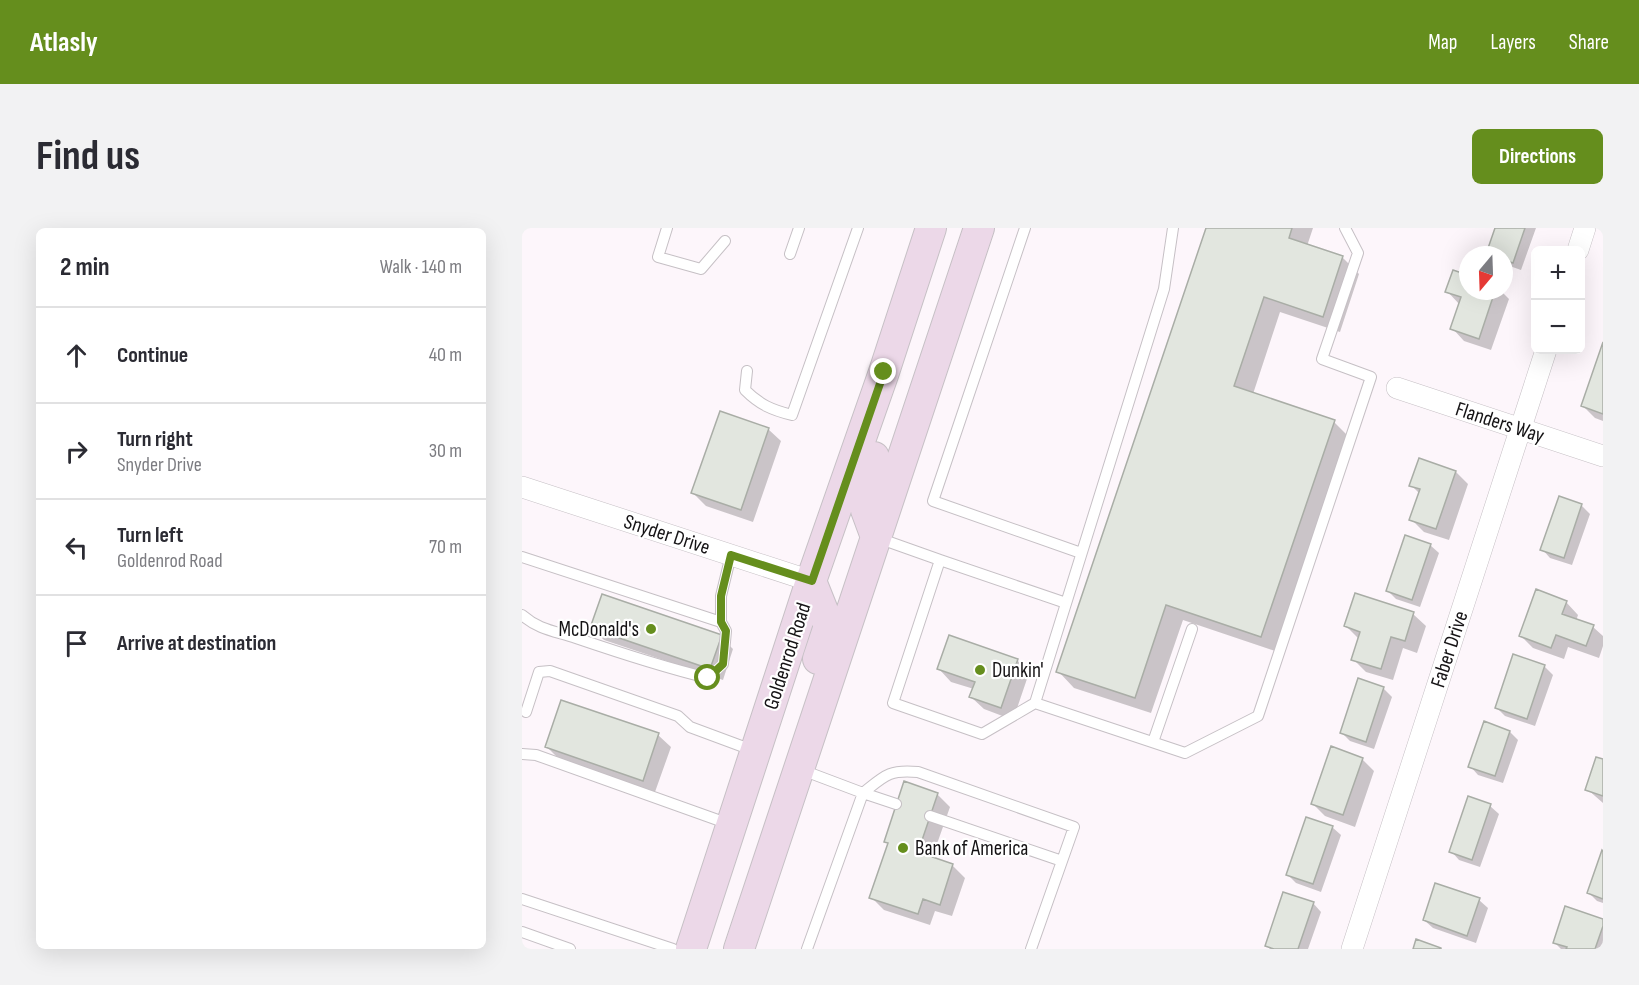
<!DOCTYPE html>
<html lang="en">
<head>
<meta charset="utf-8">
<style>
  :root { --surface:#fff; --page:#f2f2f3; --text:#2b2b33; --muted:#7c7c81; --line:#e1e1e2; --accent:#658e1d }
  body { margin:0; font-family:"Sofia Sans Condensed",sans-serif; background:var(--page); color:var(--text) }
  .controls { position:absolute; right:18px; top:18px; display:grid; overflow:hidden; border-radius:9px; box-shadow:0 6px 24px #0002 }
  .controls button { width:54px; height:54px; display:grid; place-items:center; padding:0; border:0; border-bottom:2px solid var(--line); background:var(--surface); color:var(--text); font:30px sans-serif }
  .compass { position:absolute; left:937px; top:18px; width:54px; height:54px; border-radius:50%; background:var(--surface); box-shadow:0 6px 24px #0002; rotate:199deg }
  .stop { position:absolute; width:18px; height:18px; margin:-14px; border:4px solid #658e1d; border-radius:50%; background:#fff }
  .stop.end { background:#658e1d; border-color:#fff; box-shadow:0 2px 6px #0008 }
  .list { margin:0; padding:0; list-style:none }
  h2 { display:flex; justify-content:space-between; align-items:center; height:78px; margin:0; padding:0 24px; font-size:26px }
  h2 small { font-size:20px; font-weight:400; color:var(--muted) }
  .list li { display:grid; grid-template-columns:39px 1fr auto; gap:18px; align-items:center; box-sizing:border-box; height:96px; padding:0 24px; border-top:2px solid var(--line) }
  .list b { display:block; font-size:22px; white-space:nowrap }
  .list p { margin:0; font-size:20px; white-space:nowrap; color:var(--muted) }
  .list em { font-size:20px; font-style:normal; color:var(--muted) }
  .icon { flex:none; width:33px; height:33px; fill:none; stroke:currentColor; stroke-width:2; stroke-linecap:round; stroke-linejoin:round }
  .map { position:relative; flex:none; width:1081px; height:721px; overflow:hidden; border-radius:9px }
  header { display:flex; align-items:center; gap:36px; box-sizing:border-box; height:84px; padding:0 30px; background:var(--accent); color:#fff }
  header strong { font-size:28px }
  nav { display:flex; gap:33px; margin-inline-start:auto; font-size:21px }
  .intro { display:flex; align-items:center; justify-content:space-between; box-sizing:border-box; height:144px; padding:0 36px }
  h1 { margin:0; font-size:42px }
  .button { padding:15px 27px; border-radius:9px; background:var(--accent); color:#fff; font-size:21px; font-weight:700 }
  main { display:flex; gap:36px; padding:0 36px }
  aside { flex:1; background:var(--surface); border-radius:9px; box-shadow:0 6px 24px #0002 }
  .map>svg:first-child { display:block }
  .shadow { fill:#0003 }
  .building { fill:#e2e6df; stroke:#a9ada6; stroke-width:1.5 }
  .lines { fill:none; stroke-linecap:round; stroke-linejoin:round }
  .service-casing { stroke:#c6c0c5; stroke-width:12 }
  .minor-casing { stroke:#c6c0c5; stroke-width:22 }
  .secondary-casing { stroke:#c6c0c5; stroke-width:32 }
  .service { stroke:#fff; stroke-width:10 }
  .minor { stroke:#fff; stroke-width:21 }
  .secondary { stroke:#ecd8e8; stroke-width:30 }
  .route { stroke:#658e1d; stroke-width:8 }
  .poi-dot { fill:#658e1d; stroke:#fff; stroke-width:2 }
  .labels { text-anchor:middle; stroke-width:4.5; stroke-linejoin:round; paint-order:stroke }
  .street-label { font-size:21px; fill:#151315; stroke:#fff }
  .poi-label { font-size:21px; fill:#151315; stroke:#fff; text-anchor:start }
</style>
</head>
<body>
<header>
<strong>Atlasly</strong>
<nav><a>Map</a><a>Layers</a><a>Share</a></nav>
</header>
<div class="intro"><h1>Find us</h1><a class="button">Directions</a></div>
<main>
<aside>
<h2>2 min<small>Walk · 140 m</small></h2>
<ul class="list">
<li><svg class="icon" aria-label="ahead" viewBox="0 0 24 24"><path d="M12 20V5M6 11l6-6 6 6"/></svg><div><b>Continue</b></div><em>40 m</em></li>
<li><svg class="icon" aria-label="right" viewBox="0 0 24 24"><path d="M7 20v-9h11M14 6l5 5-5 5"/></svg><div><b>Turn right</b><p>Snyder Drive</p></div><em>30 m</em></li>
<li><svg class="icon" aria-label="left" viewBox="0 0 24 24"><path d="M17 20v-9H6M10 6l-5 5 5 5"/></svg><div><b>Turn left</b><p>Goldenrod Road</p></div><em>70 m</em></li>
<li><svg class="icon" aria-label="arrive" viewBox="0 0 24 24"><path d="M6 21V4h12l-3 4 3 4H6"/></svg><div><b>Arrive at destination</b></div></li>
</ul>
</aside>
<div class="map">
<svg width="1081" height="721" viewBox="0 0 1081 721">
  <rect width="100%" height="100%" fill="#fdf6fb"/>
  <path class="shadow" d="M686 0H791L785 18 821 30 837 46 818 104 758 84 731 166 812 194 828 210 756 424 661 392 629 485 552 460 536 443Z
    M975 0H1014L999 42 982 36V27L966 25Z
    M931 44 946 49V63H979L987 71 969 122 942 113 930 100 938 77 925 63Z
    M1081 119V193L1073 190 1061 178Z
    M246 201 259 213 231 294 184 278 171 265Z
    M934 244 946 256 927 312 902 304 889 291 898 266 889 257Z
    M1038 270 1060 278 1068 286 1050 337 1028 330 1020 321Z
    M908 317 917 325 898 379 874 371 866 363Z
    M1044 374 1056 387 1054 393 1071 399 1081 408V418L1077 430 1046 419 1042 431 1011 420 999 408Z
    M891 386 904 398 895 425 881 420 871 452 844 444 831 431 836 410 824 398Z
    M70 400 199 409 211 421 201 452 82 412Z
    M992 428 1023 439 1031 447 1013 498 983 488 974 479Z
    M495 432 507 445 491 492 462 481 449 469 452 461 429 454 417 441Z
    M837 452 862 461 870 469 852 521 828 513 819 504Z
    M988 504 996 512 981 555 956 547 948 538Z
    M136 507 149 519 133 564 37 531 25 519Z
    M840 531 852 543 833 599 803 588 791 576Z
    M1075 531 1081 533V575L1065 561Z
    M415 566 428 579 410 630 430 637 443 650 430 688 413 683 408 697 362 682 349 669 367 617 364 613Z
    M947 570 968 578 977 586 958 639 937 632 929 623Z
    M810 599 819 607 799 664 774 655 766 647Z
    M1081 624V675L1075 673 1067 665Z
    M957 672 966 680 954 715 911 700 902 692Z
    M791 675 799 684 786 721H748L744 717Z
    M1044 680 1081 692V721H1039L1032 714Z"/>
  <path class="building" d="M684 0H770L767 10 821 28 801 89 742 69 712 158 813 192 739 409 644 377 613 470 534 444Z
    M973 0H1003L991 35 982 32V27L964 26Z
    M931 42 946 47V63H973L957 111 928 101 939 69 923 64Z
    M1081 114V186L1059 178Z
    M198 183 247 200 219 282 169 265Z
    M897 230 934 243 914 301 887 292 898 261 887 258Z
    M1037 268 1060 276 1042 330 1018 322Z
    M883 307 909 316 890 372 864 363Z
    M1014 361 1045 373 1040 386 1072 397 1064 418 1034 407 1029 420 997 408Z
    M833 365 892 384 883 413 869 409 859 441 829 432 838 404 822 398Z
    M80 366 200 407 188 441 68 400Z
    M427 407 496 431 479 480 447 469 453 454 415 441Z
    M991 426 1023 437 1005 491 973 480Z
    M836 450 862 459 844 514 818 505Z
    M39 472 137 505 121 553 23 519Z
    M962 493 988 503 973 548 946 539Z
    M809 518 841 530 821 587 789 576Z
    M1074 529 1081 531V568L1063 562Z
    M382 553 416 565 396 624 431 636 418 677 401 671 396 686 347 670 366 615 362 614Z
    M946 568 969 576 950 632 927 624Z
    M784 589 811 598 791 656 764 647Z
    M1080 622 1081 623V671L1065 665Z
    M913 655 958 670 945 708 901 692Z
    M761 664 792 674 776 721H752L743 718Z
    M1043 678 1081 691V698L1073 721H1044L1045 719 1031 715Z
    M894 711 919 720V721H891Z"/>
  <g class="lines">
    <defs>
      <path id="service" d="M145 0 136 29 179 41 203 13
        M503 0 411 273 559 325
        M268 26 277 0
        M225 143 223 162C238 177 250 182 270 187L336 0
        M356 310 418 332 371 475 460 506 513 475 663 525 736 488 849 149 800 131 836 25 823 0
        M0 329 199 394
        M418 332 544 375
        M0 387C17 402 33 403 54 410 98 425 141 439 186 450L201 436 204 403 199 394V368L209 327
        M513 475 642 61 651 0
        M4 484 17 444 28 443 156 488 168 499 230 522
        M631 514 670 401
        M0 526 14 527 207 596
        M280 542 341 565C362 548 367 541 396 544L552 599 509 721
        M408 588 540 633
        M0 671 151 721
        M0 704 48 721
        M285 721 341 565 374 576"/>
      <path id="minor" d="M1056 22 1063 0
        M875 160 1081 228
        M0 259 289 353
        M830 721 1024 122"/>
      <path id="secondary" d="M352 229 341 263 344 282 354 309
        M289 353 307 398 296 431
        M169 721 289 353 362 144 409 0
        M217 721 457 0"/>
    </defs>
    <use href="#service" class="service-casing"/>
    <use href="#minor" class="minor-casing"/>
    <use href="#secondary" class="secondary-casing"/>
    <use href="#service" class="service"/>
    <use href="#minor" class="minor"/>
    <use href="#secondary" class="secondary"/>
  </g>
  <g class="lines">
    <path class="route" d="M186 450 201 436 204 403 199 394V368L209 327 290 353 362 144"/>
  </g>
  <g class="poi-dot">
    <circle cx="129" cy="401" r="6"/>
    <circle cx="458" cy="442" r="6"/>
    <circle cx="381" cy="620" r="6"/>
  </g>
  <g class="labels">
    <g class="street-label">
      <text transform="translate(978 194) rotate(18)" y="7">Flanders Way</text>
      <text transform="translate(145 306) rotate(18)" y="7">Snyder Drive</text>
      <text transform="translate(927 421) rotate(-72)" y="7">Faber Drive</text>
      <text transform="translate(265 428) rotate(-72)" y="7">Goldenrod Road</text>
    </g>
    <g class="poi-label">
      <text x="117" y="408" text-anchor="end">McDonald's</text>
      <text x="470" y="449">Dunkin'</text>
      <text x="393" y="627">Bank of America</text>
    </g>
  </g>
</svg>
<div class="controls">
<button>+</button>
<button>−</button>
</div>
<svg class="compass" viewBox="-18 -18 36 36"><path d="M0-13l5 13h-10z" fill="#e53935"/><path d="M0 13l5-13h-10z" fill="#7c7c81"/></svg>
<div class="stop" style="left:186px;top:450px"></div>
<div class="stop end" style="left:362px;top:144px"></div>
</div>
</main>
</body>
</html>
